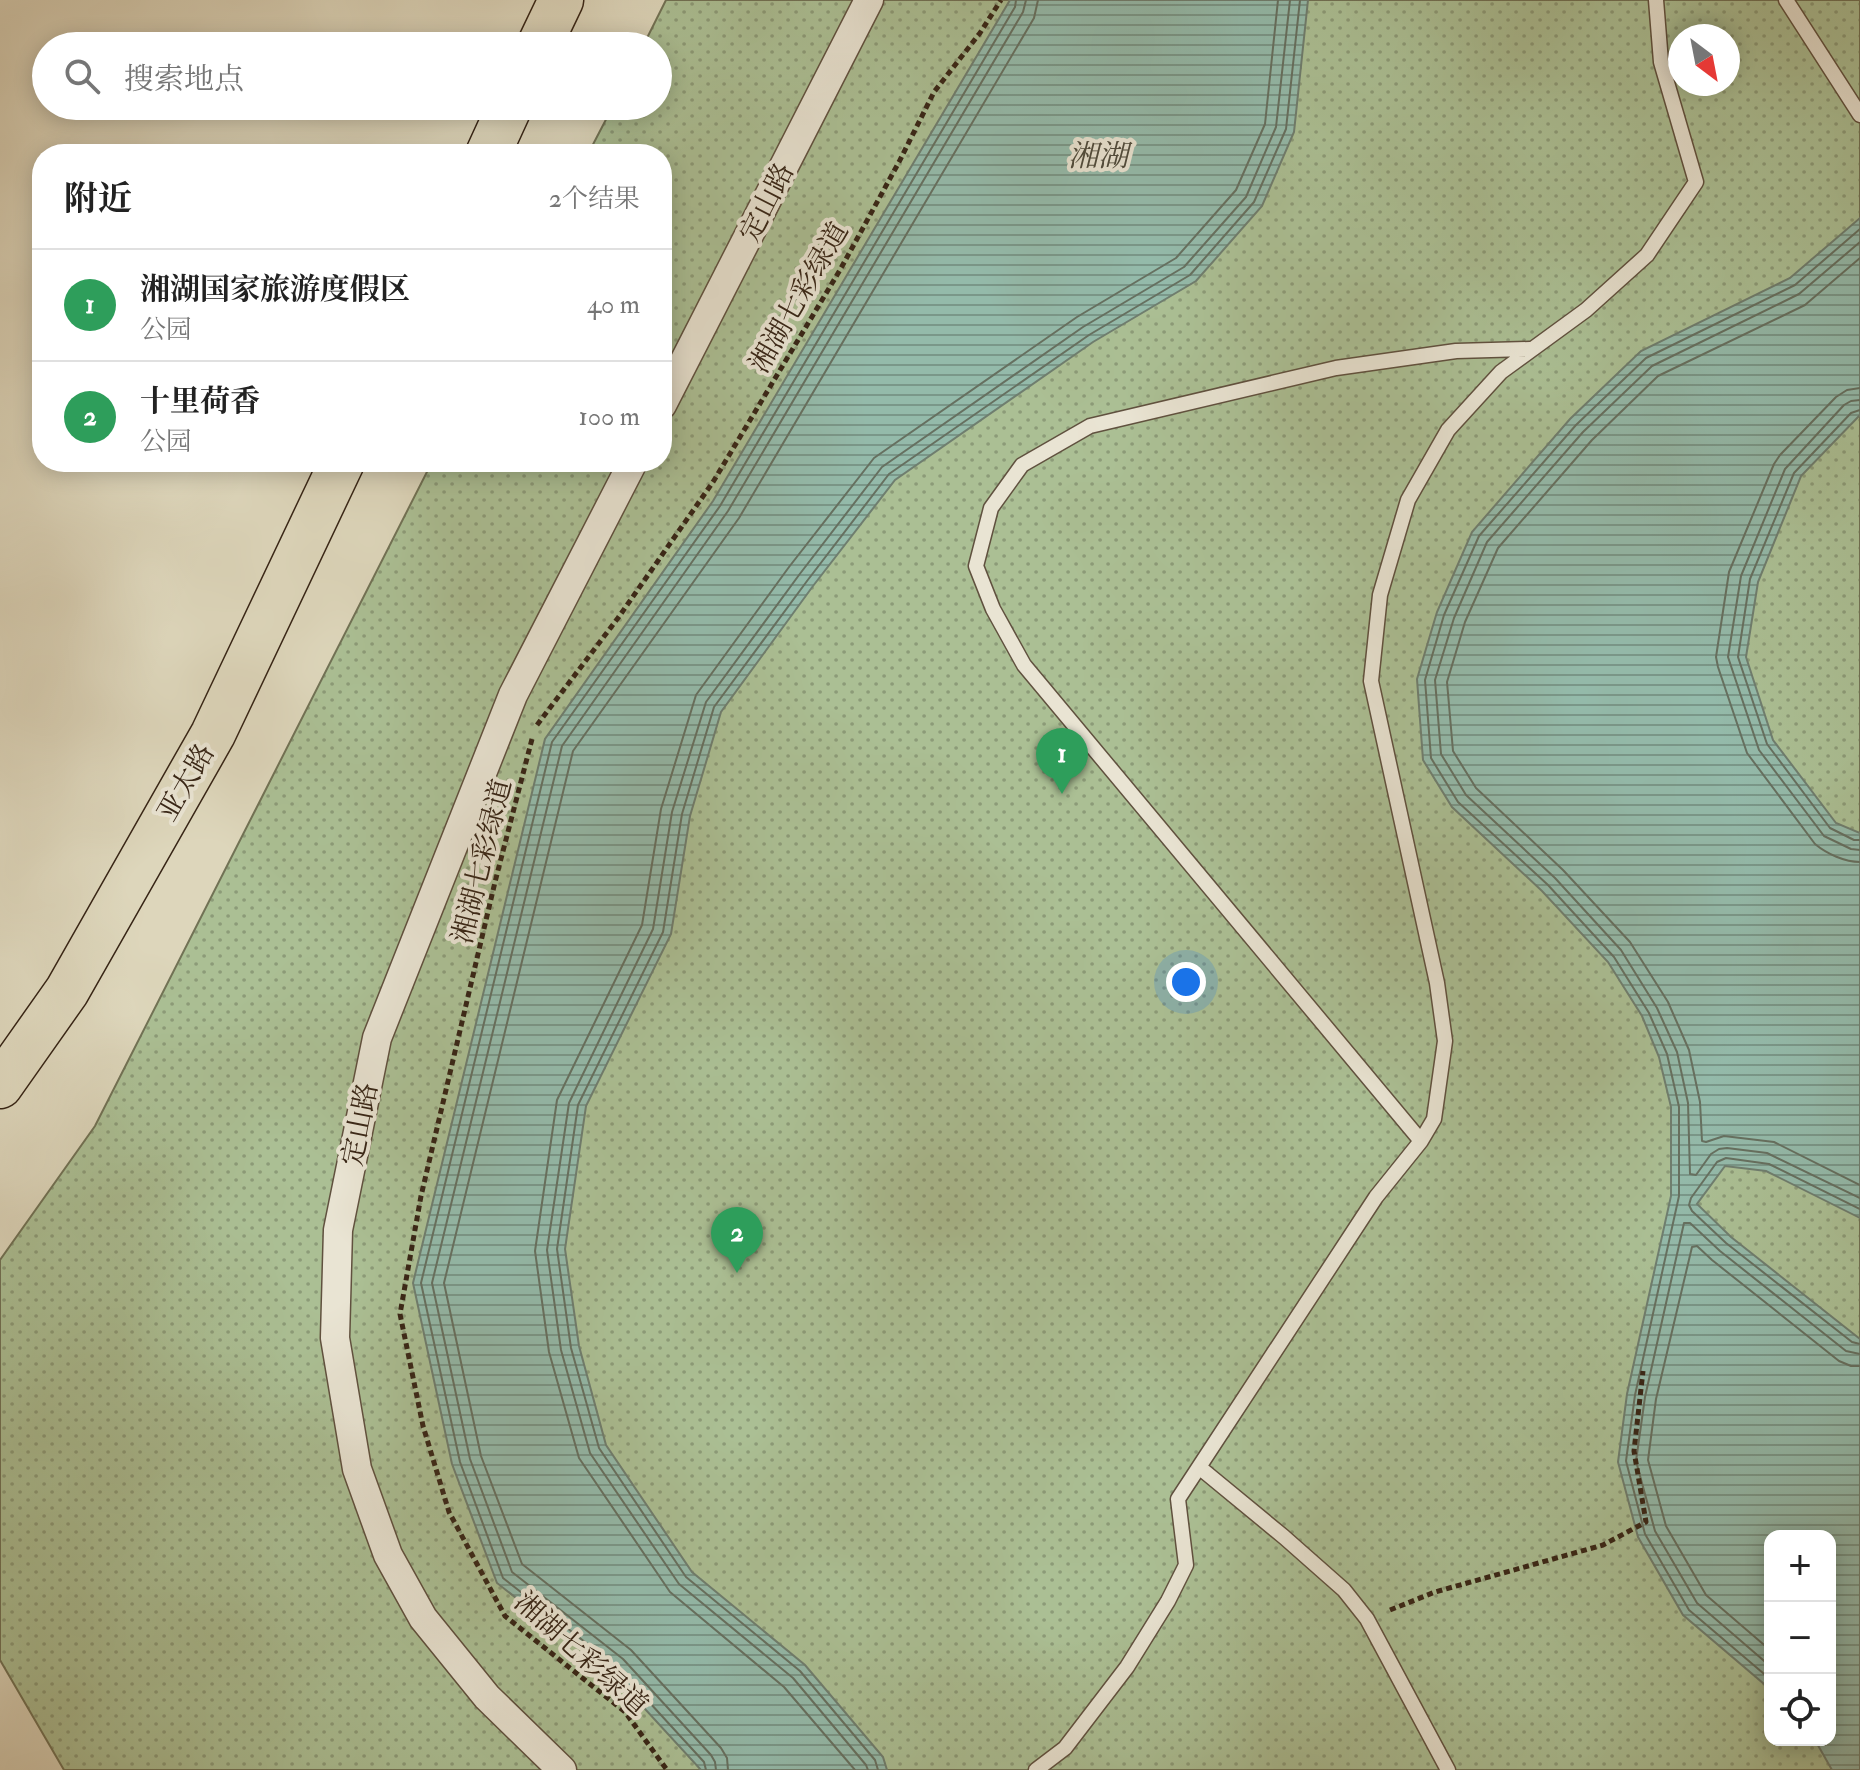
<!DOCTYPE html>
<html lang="zh">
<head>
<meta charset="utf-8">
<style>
  :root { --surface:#fff; --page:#f2f2f2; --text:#222; --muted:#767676; --line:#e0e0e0; --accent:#2563eb }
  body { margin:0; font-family:"IM FELL Double Pica","Noto Serif SC",serif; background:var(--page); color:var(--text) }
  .controls { position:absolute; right:24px; bottom:24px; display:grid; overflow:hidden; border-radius:16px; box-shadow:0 4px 20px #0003 }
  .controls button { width:72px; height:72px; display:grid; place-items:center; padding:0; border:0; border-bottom:2px solid var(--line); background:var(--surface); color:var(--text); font:40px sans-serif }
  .compass { position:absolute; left:1668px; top:24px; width:72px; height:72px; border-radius:50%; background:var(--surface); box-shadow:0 4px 20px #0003; rotate:148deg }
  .you { position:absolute; left:1186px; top:982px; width:28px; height:28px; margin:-20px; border:6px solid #fff; border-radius:50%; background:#1a73e8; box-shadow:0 0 0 12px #1a73e833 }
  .badge { display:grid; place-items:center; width:52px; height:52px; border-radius:50%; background:var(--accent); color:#fff; font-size:26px; font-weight:700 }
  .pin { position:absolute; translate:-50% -66px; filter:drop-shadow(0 2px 4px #0008) }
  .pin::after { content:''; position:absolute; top:42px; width:28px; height:24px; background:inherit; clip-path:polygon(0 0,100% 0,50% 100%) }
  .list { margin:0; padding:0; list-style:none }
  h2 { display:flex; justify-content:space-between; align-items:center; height:104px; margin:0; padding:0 32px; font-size:34px }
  h2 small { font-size:26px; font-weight:400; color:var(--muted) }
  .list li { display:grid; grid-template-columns:52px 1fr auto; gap:24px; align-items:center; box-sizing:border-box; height:112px; padding:0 32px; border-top:2px solid var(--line) }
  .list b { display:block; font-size:30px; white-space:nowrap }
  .list p { margin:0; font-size:26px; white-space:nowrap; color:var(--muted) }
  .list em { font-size:26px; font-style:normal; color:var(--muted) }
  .icon { flex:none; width:44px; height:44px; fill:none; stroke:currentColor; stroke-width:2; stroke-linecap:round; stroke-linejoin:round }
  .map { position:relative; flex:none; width:1860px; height:1770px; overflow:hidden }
  .search { position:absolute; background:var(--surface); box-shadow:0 4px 20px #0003; left:32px; top:32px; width:640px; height:88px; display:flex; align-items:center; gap:20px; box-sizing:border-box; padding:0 28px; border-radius:44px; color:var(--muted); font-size:30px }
  .panel { position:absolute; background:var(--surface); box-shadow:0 4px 20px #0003; left:32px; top:144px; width:640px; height:328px; border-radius:32px }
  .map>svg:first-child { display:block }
  .grass { fill:url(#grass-dots); stroke:#717255; stroke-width:2; fill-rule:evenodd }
  .water { fill:url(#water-rules); stroke:#6f7e6f; stroke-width:2 }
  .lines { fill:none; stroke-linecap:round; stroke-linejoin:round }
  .shore { stroke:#667060; stroke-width:2 }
  .lane-casing { stroke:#60513f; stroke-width:17 }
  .street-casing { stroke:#60513f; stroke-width:31 }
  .primary-casing { stroke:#372516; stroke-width:47 }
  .path { stroke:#372516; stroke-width:5; stroke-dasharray:6 4; stroke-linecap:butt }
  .lane { stroke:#e9e4d3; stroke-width:14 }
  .street { stroke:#e9e4d3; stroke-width:28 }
  .primary { stroke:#ddd6bb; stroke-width:44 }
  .labels { text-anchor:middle; stroke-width:8; stroke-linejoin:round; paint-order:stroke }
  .street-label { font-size:28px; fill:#372516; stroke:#e9e4d3 }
  .water-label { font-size:30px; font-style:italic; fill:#4e4a3b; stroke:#e9e4d3 }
</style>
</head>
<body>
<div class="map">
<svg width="1860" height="1770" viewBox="0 0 1860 1770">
  <defs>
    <pattern id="grass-dots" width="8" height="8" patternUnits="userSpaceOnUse" patternTransform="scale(2)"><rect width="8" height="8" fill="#abbf94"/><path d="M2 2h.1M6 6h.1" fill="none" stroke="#8c9b78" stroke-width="1.8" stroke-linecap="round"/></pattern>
    <pattern id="water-rules" width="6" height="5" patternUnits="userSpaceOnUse" patternTransform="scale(2)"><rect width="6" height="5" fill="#94baaa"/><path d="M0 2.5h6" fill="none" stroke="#7a9789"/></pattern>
  </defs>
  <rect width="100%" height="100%" fill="#ddd6bb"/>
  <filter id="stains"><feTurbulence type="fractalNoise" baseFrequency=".0025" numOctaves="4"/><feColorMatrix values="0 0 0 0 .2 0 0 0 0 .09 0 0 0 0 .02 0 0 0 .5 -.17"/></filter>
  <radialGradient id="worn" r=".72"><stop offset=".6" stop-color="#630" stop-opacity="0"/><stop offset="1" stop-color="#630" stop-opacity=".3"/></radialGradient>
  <path class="grass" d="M666 0H1860V1770H64L0 1660V1260L95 1126 432 462H662V154H588L613 106H658V46H643ZM1680 36H1728V84H1680ZM1770 1536H1830V1740H1770Z"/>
  <path class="water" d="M1010 0H1308L1294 132 1262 206 1196 281 1093 342 895 480 813 586 721 712 690 816 671 934 586 1106 565 1249 579 1346 606 1445 692 1572 805 1665 883 1757 887 1770H701L612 1673 497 1583 452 1464 413 1283 545 739 713 501Z
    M1860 218V415L1801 476 1758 582 1746 657 1773 740 1836 823 1860 833V1218L1766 1171 1725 1166 1697 1204 1731 1237 1860 1339V1770H1832L1815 1740H1830V1536H1770V1689L1683 1615 1638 1537 1618 1462 1627 1394 1671 1196V1107L1659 1057 1642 1016 1608 962 1542 891 1452 807 1423 760 1417 679 1437 612 1472 532 1570 419 1641 351 1790 278Z"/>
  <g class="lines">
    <path class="shore" d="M1860 242 1799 294 1652 366 1583 432 1487 542 1454 618 1435 680 1441 754 1466 795 1555 878 1621 950 1657 1008 1677 1052 1688 1103 1690 1174 1696 1175 1711 1154 1719 1149 1727 1148 1767 1153 1860 1198
      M1860 258 1805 305 1658 376 1592 440 1498 548 1465 622 1447 682 1453 751 1476 788 1563 870 1630 942 1668 1002 1689 1050 1700 1102 1702 1141 1706 1142 1724 1136 1774 1142 1860 1185
      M1860 388 1847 390 1836 397 1780 455 1774 464 1729 572 1716 657 1718 667 1747 753 1815 844C1827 854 1845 862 1860 862
      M1860 400 1851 401 1844 405 1785 469 1741 576 1728 657 1759 750 1824 836 1851 849 1860 850
      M1860 410 1851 413 1794 473 1750 579 1738 657 1767 744 1830 828 1854 840H1860
      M1860 1209 1769 1164 1726 1158 1717 1162 1691 1198 1689 1205 1692 1211 1726 1243 1852 1342 1860 1344
      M1770 1650 1706 1595 1666 1526 1648 1460 1656 1399 1692 1247 1697 1246 1712 1260 1839 1361 1851 1366H1860
      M1770 1666 1697 1603 1655 1531 1636 1461 1645 1397 1684 1223H1690L1720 1251 1846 1351 1860 1354
      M1770 1679 1689 1610 1645 1534 1626 1461 1635 1395 1679 1196V1107L1667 1054 1649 1013 1614 957 1548 885 1458 802 1431 758 1425 680 1444 615 1479 536 1576 425 1646 358 1795 285 1860 229
      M706 1770 704 1762 617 1667 503 1578 460 1462 421 1283 552 742 720 506 1015 7 1016 0
      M716 1770 715 1762 711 1755 623 1659 512 1572 470 1459 432 1283 562 746 728 511 1023 12 1026 0
      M728 1770 727 1758 721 1748 631 1650 522 1564 481 1456 444 1283 573 751 739 518 1034 18 1038 0
      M855 1770 784 1687 670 1592 579 1458 549 1352 535 1251 557 1100 642 925 661 809 696 695 789 567 874 458 1077 317 1176 258 1236 190 1265 124 1278 0
      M868 1770 866 1765 793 1678 679 1584 590 1453 561 1350 547 1250 569 1103 653 929 672 812 706 702 799 575 882 467 1083 327 1184 267 1246 197 1276 127 1290 0
      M878 1770 875 1760 800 1671 686 1577 599 1448 571 1348 557 1249 578 1105 663 932 682 814 714 707 807 581 889 474 1089 335 1190 275 1254 202 1286 129 1300 0"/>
    <defs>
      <path id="lane" d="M1786 0 1860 115
        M1421 1141 1024 665 993 609 976 566 991 508 1022 465 1090 426 1336 368 1456 351 1530 349
        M1199 1467 1284 1537 1344 1590 1367 1619 1448 1770
        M1036 1770 1065 1748 1127 1667 1168 1601 1186 1565 1178 1499 1376 1197 1421 1141 1434 1119 1445 1041 1437 983 1371 681 1380 595 1408 500 1448 430 1501 372 1586 310 1647 255 1696 182 1661 62 1656 0"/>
      <path id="street" d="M662 405 869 0
        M562 1770 487 1697 423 1618 388 1555 357 1469 335 1338 338 1230 377 1038 513 695 633 462"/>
      <path id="primary" d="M539 46 561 0
        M488 154 510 106
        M0 1086 67 991 213 734 342 462"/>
    </defs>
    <use href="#lane" class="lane-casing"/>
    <use href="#street" class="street-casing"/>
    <use href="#primary" class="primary-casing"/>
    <path class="path" d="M537 725 618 618 713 482 840 270 899 162 934 92 980 33 1001 0
      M532 739 495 882 421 1196 400 1314 423 1426 449 1512 505 1616 625 1712 667 1770
      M1390 1610 1435 1592 1603 1545 1646 1522 1634 1451 1643 1371"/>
    <use href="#lane" class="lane"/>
    <use href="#street" class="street"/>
    <use href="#primary" class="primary"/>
  </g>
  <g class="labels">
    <g class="street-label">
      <text transform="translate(766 202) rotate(-63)" y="10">定山路</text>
      <text transform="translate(798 297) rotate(-60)" y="10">湘湖七彩绿道</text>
      <text transform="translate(185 782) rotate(-60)" y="10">亚太路</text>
      <text transform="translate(481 861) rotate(-76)" y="10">湘湖七彩绿道</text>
      <text transform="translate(359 1124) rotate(-79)" y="10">定山路</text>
      <text transform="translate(582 1653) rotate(42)" y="10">湘湖七彩绿道</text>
    </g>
    <g class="water-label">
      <text x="1098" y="166">湘湖</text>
    </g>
  </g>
  <rect width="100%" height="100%" filter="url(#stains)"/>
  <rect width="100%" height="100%" fill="url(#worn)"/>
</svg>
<div class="controls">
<button>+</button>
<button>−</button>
<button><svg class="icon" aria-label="locate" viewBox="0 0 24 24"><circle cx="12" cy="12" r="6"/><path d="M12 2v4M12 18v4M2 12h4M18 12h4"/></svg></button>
</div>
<svg class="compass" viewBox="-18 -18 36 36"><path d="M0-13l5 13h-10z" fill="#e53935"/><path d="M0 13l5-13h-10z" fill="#767676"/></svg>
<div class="you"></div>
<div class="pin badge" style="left:1062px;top:794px;background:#2e9e5b">1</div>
<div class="pin badge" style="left:737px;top:1273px;background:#2e9e5b">2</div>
<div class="search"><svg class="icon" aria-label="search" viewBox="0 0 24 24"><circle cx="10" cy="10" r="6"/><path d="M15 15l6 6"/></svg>搜索地点</div>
<section class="panel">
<h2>附近<small>2个结果</small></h2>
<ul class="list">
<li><span class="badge" style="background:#2e9e5b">1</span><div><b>湘湖国家旅游度假区</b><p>公园</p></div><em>40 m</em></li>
<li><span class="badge" style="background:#2e9e5b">2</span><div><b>十里荷香</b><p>公园</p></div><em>100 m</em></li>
</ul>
</section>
</div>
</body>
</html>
